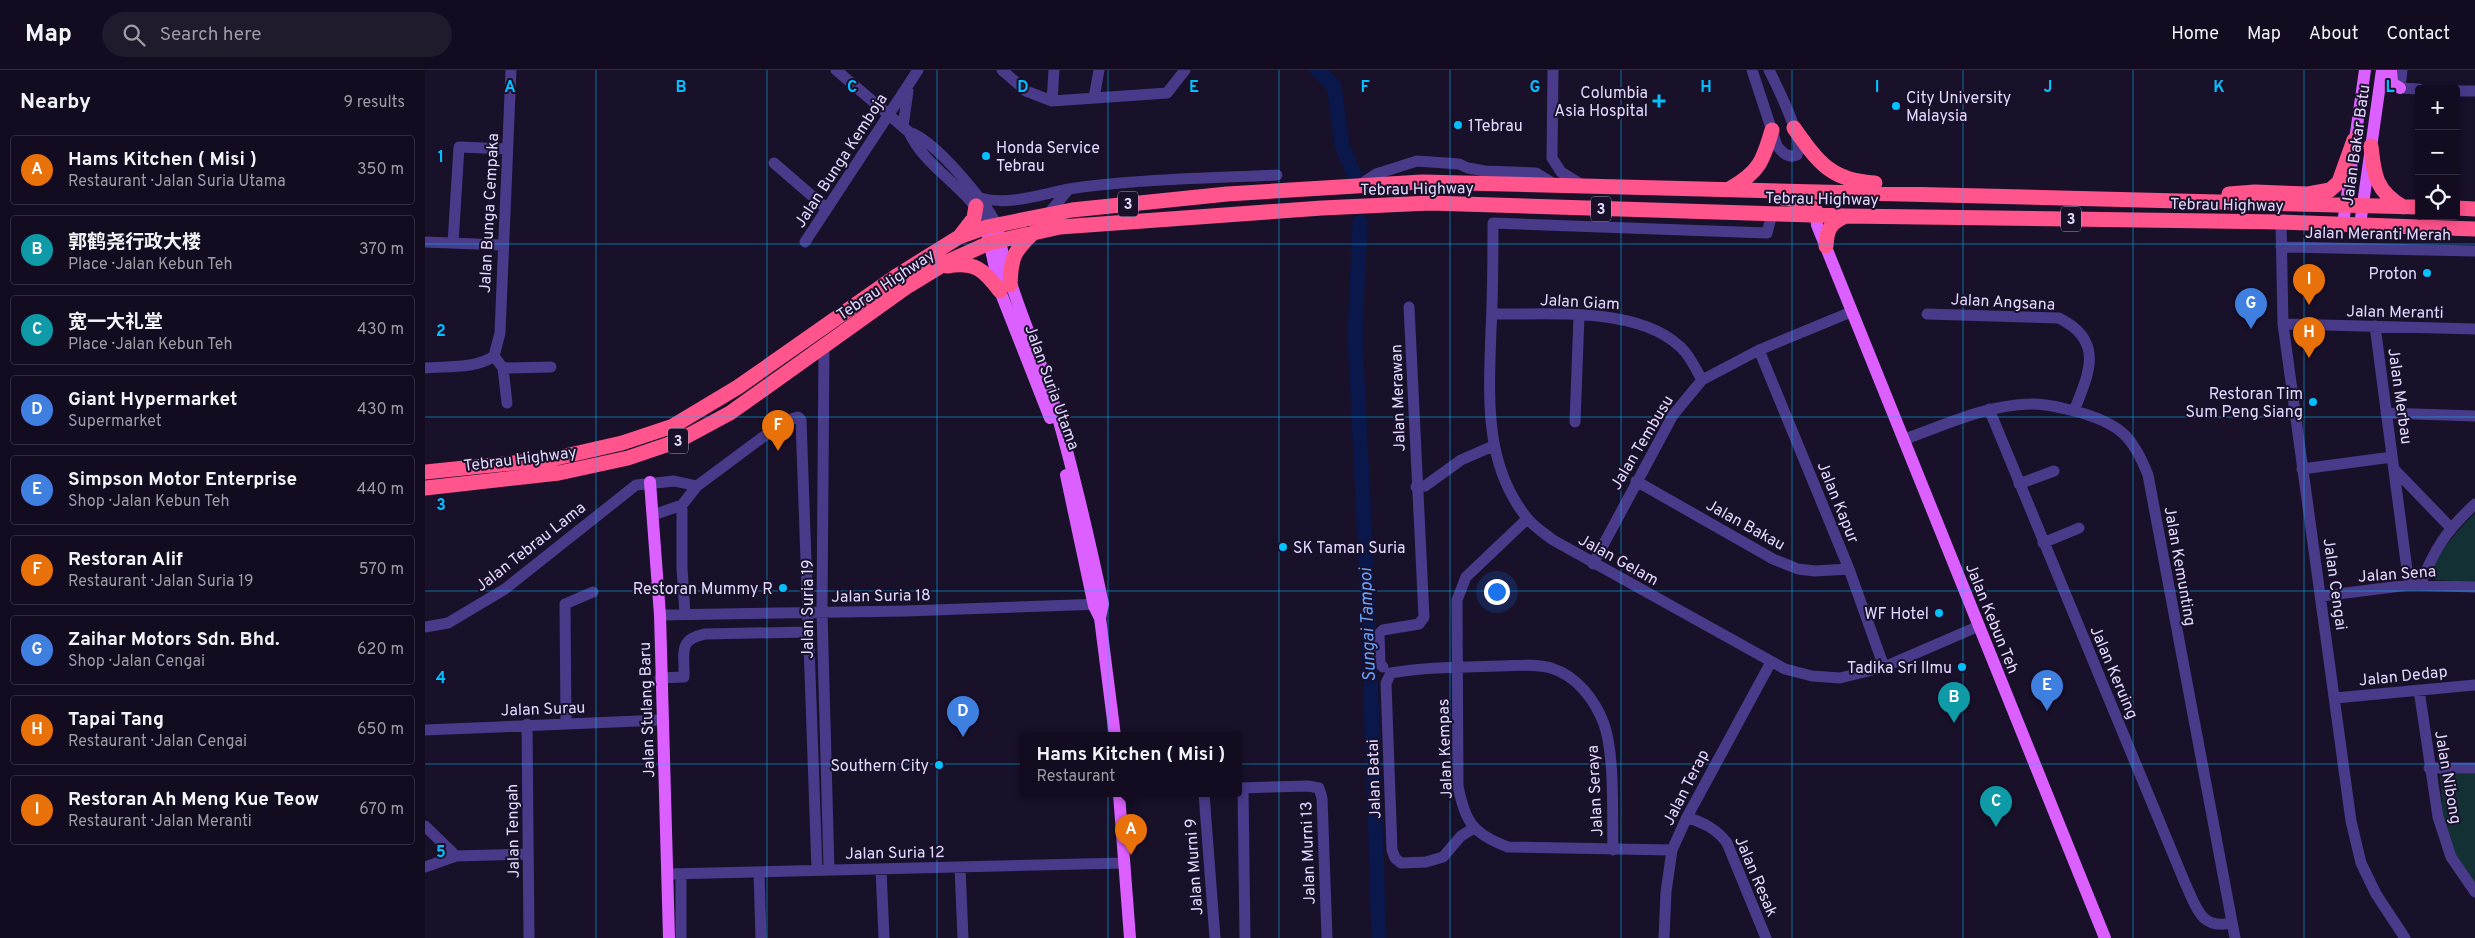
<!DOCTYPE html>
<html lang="en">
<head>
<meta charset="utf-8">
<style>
  :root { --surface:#130c20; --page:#201a2d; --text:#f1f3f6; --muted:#9d9ba5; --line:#322c3e; --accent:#0b8043 }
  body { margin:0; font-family:Overpass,"Noto Sans SC",sans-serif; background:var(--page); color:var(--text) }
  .controls { position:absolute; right:15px; top:15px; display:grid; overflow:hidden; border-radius:5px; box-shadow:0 2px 12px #0003 }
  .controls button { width:45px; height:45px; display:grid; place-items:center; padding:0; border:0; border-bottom:1px solid var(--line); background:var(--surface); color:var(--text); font:25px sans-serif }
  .you { position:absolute; left:1071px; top:521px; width:18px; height:18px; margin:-12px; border:4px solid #fff; border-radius:50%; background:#1a73e8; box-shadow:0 0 0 8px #1a73e833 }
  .badge { display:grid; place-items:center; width:32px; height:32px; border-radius:50%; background:var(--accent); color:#fff; font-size:16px; font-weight:700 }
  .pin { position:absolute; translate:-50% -41px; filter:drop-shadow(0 1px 2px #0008) }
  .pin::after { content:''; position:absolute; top:26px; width:18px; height:15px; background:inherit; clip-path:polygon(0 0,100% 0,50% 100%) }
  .popup { position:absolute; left:595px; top:662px; width:222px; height:65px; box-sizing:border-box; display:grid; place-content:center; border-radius:5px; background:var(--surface); filter:drop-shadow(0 1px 4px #0005); font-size:16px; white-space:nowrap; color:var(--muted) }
  .popup b { font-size:19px; color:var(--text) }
  .popup::after { content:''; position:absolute; left:50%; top:100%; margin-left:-10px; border:10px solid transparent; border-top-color:var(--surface) }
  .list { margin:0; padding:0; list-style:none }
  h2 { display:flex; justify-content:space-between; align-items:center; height:65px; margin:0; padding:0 20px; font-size:21px }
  h2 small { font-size:16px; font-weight:400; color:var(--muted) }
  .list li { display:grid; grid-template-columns:32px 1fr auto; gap:15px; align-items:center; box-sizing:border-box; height:70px; margin:0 10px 10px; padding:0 10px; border:1px solid var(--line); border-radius:5px }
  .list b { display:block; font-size:19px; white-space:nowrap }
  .list p { margin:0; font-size:16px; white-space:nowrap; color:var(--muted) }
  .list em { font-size:16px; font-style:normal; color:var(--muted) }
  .icon { flex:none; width:28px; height:28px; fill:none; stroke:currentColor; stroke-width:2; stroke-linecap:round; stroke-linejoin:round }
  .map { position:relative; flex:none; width:2050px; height:868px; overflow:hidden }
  header { display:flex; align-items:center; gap:30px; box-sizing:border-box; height:70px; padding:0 25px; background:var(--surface); border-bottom:1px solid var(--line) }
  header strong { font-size:24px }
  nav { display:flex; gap:28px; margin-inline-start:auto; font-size:18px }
  .search { width:350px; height:45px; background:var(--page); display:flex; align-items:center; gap:12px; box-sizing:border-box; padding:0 18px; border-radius:28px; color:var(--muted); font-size:19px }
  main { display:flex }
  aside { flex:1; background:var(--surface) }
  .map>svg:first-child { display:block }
  .green { fill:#133135 }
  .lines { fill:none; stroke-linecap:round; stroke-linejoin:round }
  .river { stroke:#09174a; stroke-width:15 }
  .minor { stroke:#493a8a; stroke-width:11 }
  .major { stroke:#dc60ff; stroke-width:12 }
  .highway { stroke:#ff548c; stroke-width:15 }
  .grid { fill:none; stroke:#05c0ff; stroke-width:1; stroke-opacity:0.55 }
  .poi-dot { fill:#05c0ff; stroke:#19102a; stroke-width:2 }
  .labels { text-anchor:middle; stroke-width:4; stroke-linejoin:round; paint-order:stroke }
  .shield { fill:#19102a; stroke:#a69dbf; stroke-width:1 }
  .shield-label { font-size:15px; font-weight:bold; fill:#e3d9ff }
  .poi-label { font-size:16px; fill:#e3d9ff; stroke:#19102a; text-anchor:end }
  .street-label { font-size:16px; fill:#e3d9ff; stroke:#19102a }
  .water-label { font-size:18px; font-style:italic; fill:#67a2ff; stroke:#19102a }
  .grid-label { font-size:16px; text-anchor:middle; font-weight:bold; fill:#05c0ff; stroke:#19102a; stroke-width:4; stroke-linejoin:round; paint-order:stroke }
</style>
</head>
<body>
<header>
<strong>Map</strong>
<div class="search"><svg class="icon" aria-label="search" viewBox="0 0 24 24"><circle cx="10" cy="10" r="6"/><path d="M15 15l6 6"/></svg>Search here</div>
<nav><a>Home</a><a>Map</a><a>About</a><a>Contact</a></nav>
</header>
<main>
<aside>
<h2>Nearby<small>9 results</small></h2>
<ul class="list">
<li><span class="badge" style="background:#e8710a">A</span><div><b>Hams Kitchen ( Misi )</b><p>Restaurant · Jalan Suria Utama</p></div><em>350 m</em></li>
<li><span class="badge" style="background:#0f9aa8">B</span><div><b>郭鹤尧行政大楼</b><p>Place · Jalan Kebun Teh</p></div><em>370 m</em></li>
<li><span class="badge" style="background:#0f9aa8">C</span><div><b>宽一大礼堂</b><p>Place · Jalan Kebun Teh</p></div><em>430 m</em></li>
<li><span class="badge" style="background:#3f7fe0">D</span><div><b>Giant Hypermarket</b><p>Supermarket</p></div><em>430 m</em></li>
<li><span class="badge" style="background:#3f7fe0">E</span><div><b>Simpson Motor Enterprise</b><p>Shop · Jalan Kebun Teh</p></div><em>440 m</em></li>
<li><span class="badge" style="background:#e8710a">F</span><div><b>Restoran Alif</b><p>Restaurant · Jalan Suria 19</p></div><em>570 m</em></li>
<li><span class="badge" style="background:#3f7fe0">G</span><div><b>Zaihar Motors Sdn. Bhd.</b><p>Shop · Jalan Cengai</p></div><em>620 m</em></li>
<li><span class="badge" style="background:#e8710a">H</span><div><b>Tapai Tang</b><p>Restaurant · Jalan Cengai</p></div><em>650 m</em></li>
<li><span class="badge" style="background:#e8710a">I</span><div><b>Restoran Ah Meng Kue Teow</b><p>Restaurant · Jalan Meranti</p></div><em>670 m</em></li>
</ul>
</aside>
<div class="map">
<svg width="2050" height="868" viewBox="0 0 2050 868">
  <rect width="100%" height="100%" fill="#19102a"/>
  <path class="green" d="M2050 443V512L2010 510 2005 501C2017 478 2032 461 2050 443Z
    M2050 703V813L2030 785 2018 748 2015 704Z"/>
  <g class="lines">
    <path class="river" d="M892 0 909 16 917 75 929 105
      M935 152 930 265 943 535 954 868"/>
    <path class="minor" d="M411 0 484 62C501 100 546 118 562 157
      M577 0 601 21 627 31 742 23 760 0
      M1128 0 1127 88 1136 102 1157 115
      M1327 0 1352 76C1357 82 1363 89 1372 85 1380 70 1352 17 1344 0
      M1977 0 1975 18 1994 19
      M2031 21H2050
      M669 28 674 0
      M627 31 629 0
      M478 56 483 21
      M484 62C510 70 559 130 572 155
      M349 93 401 138
      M933 116 951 104 992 91 1034 94 1043 98 1060 101 1111 103 1129 114
      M555 128C589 137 622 121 657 117 722 109 787 108 852 105
      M623 144 644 119
      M1347 144 1342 163 1068 153C1068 189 1068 224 1066 259 1064 325 1058 393 1102 448 1108 456 1119 463 1128 470L1360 599 1387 606 1415 608 1459 597 1554 556
      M1856 152 1858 254 1926 751 1936 793 1951 824 1980 868
      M0 172 77 175
      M380 172 493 0
      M28 173 34 77 82 79
      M1856 177 2050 181
      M1067 244C1124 245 1221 235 1261 283 1267 291 1272 301 1277 310
      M1502 244 1634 248C1680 271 1664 303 1649 341
      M1858 254 2050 259
      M1950 256 1984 515
      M399 277 397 542 404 800
      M1334 280 1424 499 1459 597
      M69 286 75 263 86 0
      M69 286 78 298 126 297
      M0 298C21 296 51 299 69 286
      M78 298 82 333
      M1564 339 1760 813C1771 836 1775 860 1806 853
      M1961 343 2050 346
      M1150 352 1154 246
      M1480 369C1520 355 1561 335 1605 334 1622 333 1641 339 1657 343 1696 355 1708 367 1723 405L1810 868
      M1877 399 1967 387
      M1969 399 2025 457
      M1211 411 1348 489 1373 499 1390 501 1424 499
      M1594 414 1629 401
      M991 417 1000 416 1036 390 1068 376
      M257 435V498L260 544
      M228 445 257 435 272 416 338 367 369 348 373 347 376 350 392 800
      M1102 449 1041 507 1032 530 1033 716C1040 752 1048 764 1083 777L1247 780
      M1618 473 1654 458
      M1168 494 1248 345 1277 310 1334 280 1426 242
      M1995 515C2010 478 2021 461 2050 434
      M1897 526 1984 515 2050 517
      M235 545 481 541 678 534
      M0 557 23 553 80 519 211 415 249 411 272 416
      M958 597 955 594 954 564 958 560 994 554 999 547 984 237
      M235 608 259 607C260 582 252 570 280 564L383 562
      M1994 620 2013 747 2026 787 2050 822
      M1910 628 2050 615
      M141 653 140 534 168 522
      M102 654 104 868
      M0 660 236 650
      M2004 698H2050
      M814 718 883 716 894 718 897 728 902 868
      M818 718 820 868
      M779 724 790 868
      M1262 747C1278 753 1291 758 1302 773L1341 868
      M0 756 31 786
      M1049 758 1036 766 1018 787 1001 792 976 793 970 788 967 780 961 613 966 603C1001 597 1037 597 1073 596 1090 596 1109 593 1126 598 1152 606 1170 630 1179 654 1190 685 1187 745 1188 780
      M0 797 31 786 103 784
      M535 797 538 868
      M456 799 459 868
      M334 802 336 868
      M243 804 699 793
      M256 804V868
      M1239 868 1241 822 1247 780 1262 747 1346 592"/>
    <path class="major" d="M1966 0 1967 13 1975 18
      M1391 145 1392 155C1490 392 1582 631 1680 868
      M1918 154 1940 0
      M572 155C582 218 607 265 626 324 647 393 663 464 678 534L675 548 690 666
      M1935 155 1957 0
      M563 166 575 221 625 348
      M641 405 669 536 675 548
      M225 412 235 545 244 868
      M694 724 705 868"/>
    <path class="highway" d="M1369 58C1393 92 1406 111 1450 113
      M1946 76C1949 106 1951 121 1978 137
      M1306 118C1334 102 1338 91 1347 60
      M1804 124 1830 122 1883 124 1905 120 1914 112 1929 70
      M1357 128C1371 129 1380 131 1391 141V145
      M2031 138 2050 139
      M535 166 549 148 551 136
      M1401 176C1402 159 1405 153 1421 146
      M522 196C550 191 559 200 575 221
      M585 215C586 188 588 182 608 163
      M0 402 127 389 197 373 248 356 313 317 473 205 534 167 562 157 647 140 802 124 997 112 1994 137
      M0 418 134 403 203 388 253 371 305 343 483 216 524 191 564 173 635 157 897 138 1005 133 1421 146 1856 152 2050 159"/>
  </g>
  <path class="grid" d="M171 0V868M342 0V868M512 0V868M683 0V868M854 0V868M1025 0V868M1196 0V868M1367 0V868M1538 0V868M1708 0V868M1879 0V868M0 174H2050M0 347H2050M0 521H2050M0 694H2050"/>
  <g class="poi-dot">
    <path d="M1231.5 23.5h5v5h5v5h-5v5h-5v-5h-5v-5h5z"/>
    <circle cx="1471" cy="36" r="5"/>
    <circle cx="1033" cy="55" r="5"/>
    <circle cx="561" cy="86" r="5"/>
    <circle cx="2002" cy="203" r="5"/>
    <circle cx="1888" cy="332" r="5"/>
    <circle cx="858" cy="477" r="5"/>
    <circle cx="358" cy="518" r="5"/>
    <circle cx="1514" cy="543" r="5"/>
    <circle cx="1537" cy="597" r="5"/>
    <circle cx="514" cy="695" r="5"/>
  </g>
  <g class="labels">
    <g class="shield">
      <rect x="693" y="121.5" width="20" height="25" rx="4"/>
      <rect x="1166" y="126.5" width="20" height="25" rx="4"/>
      <rect x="1636" y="136.5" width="20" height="25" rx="4"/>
      <rect x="243" y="358.5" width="20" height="25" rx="4"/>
    </g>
    <g class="shield-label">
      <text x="703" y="139">3</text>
      <text x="1176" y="144">3</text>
      <text x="1646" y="154">3</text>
      <text x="253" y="376">3</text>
    </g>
    <g class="poi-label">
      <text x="1223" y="28">Columbia<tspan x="1223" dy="18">Asia Hospital</tspan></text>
      <text x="1481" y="33" text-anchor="start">City University<tspan x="1481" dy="18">Malaysia</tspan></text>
      <text x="1043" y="61" text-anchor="start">1Tebrau</text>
      <text x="571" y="83" text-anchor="start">Honda Service<tspan x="571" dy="18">Tebrau</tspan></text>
      <text x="1992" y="209">Proton</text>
      <text x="1878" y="329">Restoran Tim<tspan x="1878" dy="18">Sum Peng Siang</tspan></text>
      <text x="868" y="483" text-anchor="start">SK Taman Suria</text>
      <text x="348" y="524">Restoran Mummy R</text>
      <text x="1504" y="549">WF Hotel</text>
      <text x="1527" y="603">Tadika Sri Ilmu</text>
      <text x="504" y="701">Southern City</text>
    </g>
    <g class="street-label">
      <text transform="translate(1930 75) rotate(-82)" y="6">Jalan Bakar Batu</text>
      <text transform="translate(415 90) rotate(-57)" y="6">Jalan Bunga Kemboja</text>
      <text transform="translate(992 118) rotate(-1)" y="6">Tebrau Highway</text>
      <text transform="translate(1397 128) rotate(1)" y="6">Tebrau Highway</text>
      <text transform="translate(1802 134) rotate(1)" y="6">Tebrau Highway</text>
      <text transform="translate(63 143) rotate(-87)" y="6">Jalan Bunga Cempaka</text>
      <text transform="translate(1953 163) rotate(1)" y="6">Jalan Meranti Merah</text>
      <text transform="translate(460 214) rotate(-34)" y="6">Tebrau Highway</text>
      <text transform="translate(1155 231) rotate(3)" y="6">Jalan Giam</text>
      <text transform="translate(1578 231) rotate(3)" y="6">Jalan Angsana</text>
      <text transform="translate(1970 241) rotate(1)" y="6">Jalan Meranti</text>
      <text transform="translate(628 317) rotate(70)" y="6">Jalan Suria Utama</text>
      <text transform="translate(1976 326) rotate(82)" y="6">Jalan Merbau</text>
      <text transform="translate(972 328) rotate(-92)" y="6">Jalan Merawan</text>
      <text transform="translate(1216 372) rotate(-59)" y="6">Jalan Tembusu</text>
      <text transform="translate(95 388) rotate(-7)" y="6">Tebrau Highway</text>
      <text transform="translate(1414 432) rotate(68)" y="6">Jalan Kapur</text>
      <text transform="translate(1321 454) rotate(29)" y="6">Jalan Bakau</text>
      <text transform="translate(105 476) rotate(-38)" y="6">Jalan Tebrau Lama</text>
      <text transform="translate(1194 489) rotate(29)" y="6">Jalan Gelam</text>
      <text transform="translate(1756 496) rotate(80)" y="6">Jalan Kemunting</text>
      <text transform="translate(1972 503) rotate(-4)" y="6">Jalan Sena</text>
      <text transform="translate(1911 514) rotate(82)" y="6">Jalan Cengai</text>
      <text transform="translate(456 525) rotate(-1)" y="6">Jalan Suria 18</text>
      <text transform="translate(382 539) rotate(-90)" y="6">Jalan Suria 19</text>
      <text transform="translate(1568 548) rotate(68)" y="6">Jalan Kebun Teh</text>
      <text transform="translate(1690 602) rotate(67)" y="6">Jalan Keruing</text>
      <text transform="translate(1978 605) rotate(-6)" y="6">Jalan Dedap</text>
      <text transform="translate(118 638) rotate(-2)" y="6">Jalan Surau</text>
      <text transform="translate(221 640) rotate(-92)" y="6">Jalan Stulang Baru</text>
      <text transform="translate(1019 679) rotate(-92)" y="6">Jalan Kempas</text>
      <text transform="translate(2024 707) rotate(80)" y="6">Jalan Nibong</text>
      <text transform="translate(948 709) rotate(-92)" y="6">Jalan Batai</text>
      <text transform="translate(1260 717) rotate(-63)" y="6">Jalan Terap</text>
      <text transform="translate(1169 721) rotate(-93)" y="6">Jalan Seraya</text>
      <text transform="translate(87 761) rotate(-91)" y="6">Jalan Tengah</text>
      <text transform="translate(470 782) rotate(-1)" y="6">Jalan Suria 12</text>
      <text transform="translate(882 783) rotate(-92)" y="6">Jalan Murni 13</text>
      <text transform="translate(768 797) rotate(-94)" y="6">Jalan Murni 9</text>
      <text transform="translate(1332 806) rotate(67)" y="6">Jalan Resak</text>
    </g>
    <g class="water-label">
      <text transform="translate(942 555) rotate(-92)" y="6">Sungai Tampoi</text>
    </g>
  </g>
  <g class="grid-label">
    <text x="85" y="22">A</text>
    <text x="256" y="22">B</text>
    <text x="427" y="22">C</text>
    <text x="598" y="22">D</text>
    <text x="769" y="22">E</text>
    <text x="940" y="22">F</text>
    <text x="1110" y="22">G</text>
    <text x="1281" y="22">H</text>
    <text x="1452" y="22">I</text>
    <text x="1623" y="22">J</text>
    <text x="1794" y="22">K</text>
    <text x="1965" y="22">L</text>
    <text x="16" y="92">1</text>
    <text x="16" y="266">2</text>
    <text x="16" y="440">3</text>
    <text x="16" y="613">4</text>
    <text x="16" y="787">5</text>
  </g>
</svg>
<div class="controls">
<button>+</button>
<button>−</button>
<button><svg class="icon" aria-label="locate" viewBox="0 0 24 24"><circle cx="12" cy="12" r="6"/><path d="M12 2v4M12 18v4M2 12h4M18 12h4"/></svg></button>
</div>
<div class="you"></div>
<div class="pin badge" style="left:706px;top:785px;background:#e8710a">A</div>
<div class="popup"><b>Hams Kitchen ( Misi )</b>Restaurant</div>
<div class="pin badge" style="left:1529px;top:653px;background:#0f9aa8">B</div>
<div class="pin badge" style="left:1571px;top:757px;background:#0f9aa8">C</div>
<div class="pin badge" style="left:538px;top:667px;background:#3f7fe0">D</div>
<div class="pin badge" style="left:1622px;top:641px;background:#3f7fe0">E</div>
<div class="pin badge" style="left:353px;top:381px;background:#e8710a">F</div>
<div class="pin badge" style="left:1826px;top:259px;background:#3f7fe0">G</div>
<div class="pin badge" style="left:1884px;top:288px;background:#e8710a">H</div>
<div class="pin badge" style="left:1884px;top:235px;background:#e8710a">I</div>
</div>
</main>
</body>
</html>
